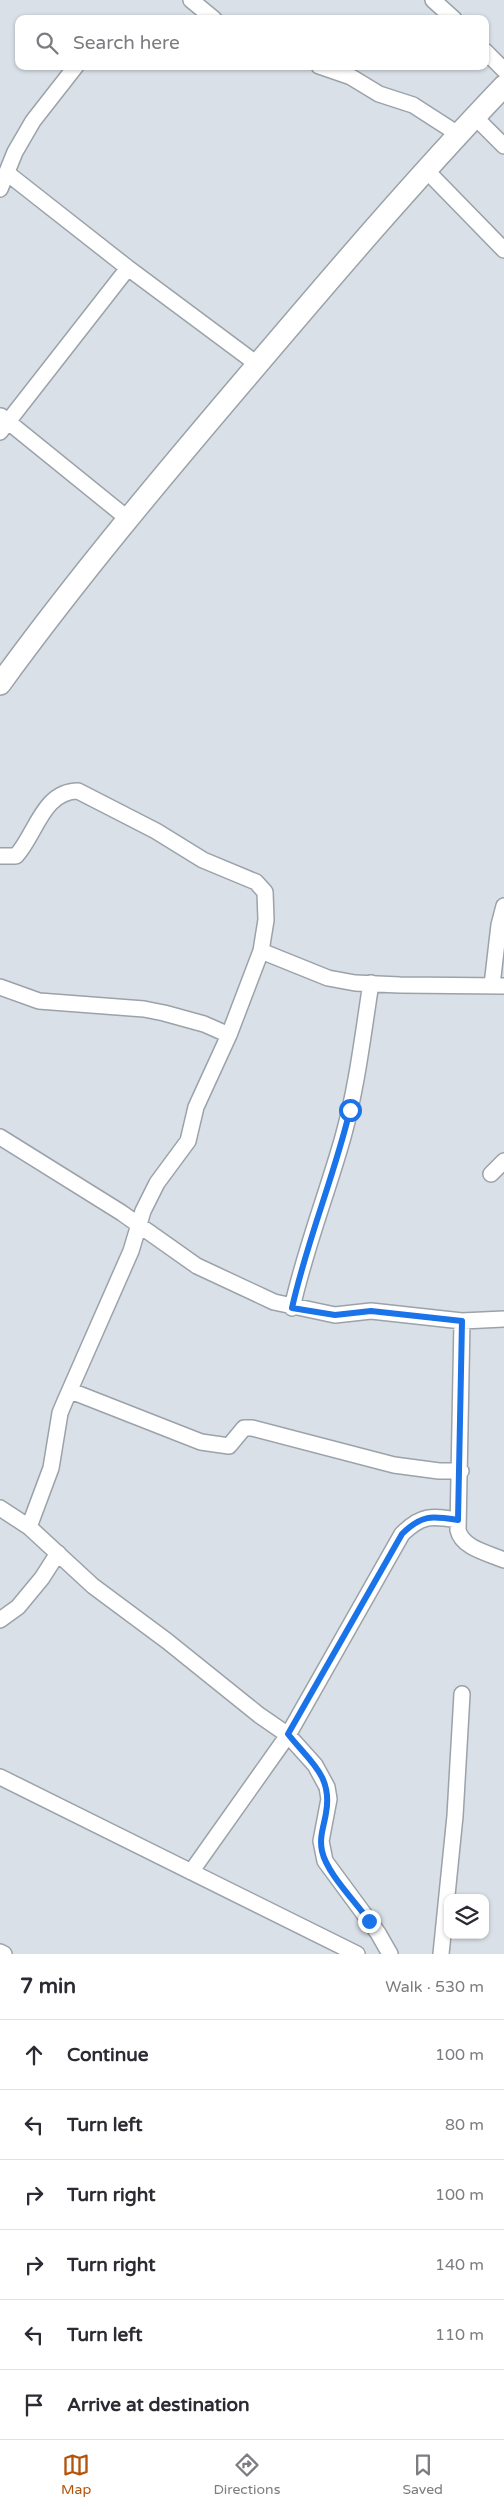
<!DOCTYPE html>
<html lang="en">
<head>
<meta charset="utf-8">
<style>
  :root { --surface:#fff; --page:#f7f7f7; --text:#2b2b33; --muted:#7c7c81; --line:#e1e1e2; --accent:#b45309 }
  body { margin:0; font-family:"Varela Round",sans-serif; background:var(--page); color:var(--text) }
  .controls { position:absolute; right:15px; bottom:15px; display:grid; overflow:hidden; border-radius:10px; box-shadow:0 1px 4px #0004 }
  .controls button { width:45px; height:45px; display:grid; place-items:center; padding:0; border:0; border-bottom:1px solid var(--line); background:var(--surface); color:var(--text); font:25px sans-serif }
  .stop { position:absolute; width:15px; height:15px; margin:-11px; border:4px solid #1a73e8; border-radius:50%; background:#fff }
  .stop.end { background:#1a73e8; border-color:#fff; box-shadow:0 1px 5px #0008 }
  .list { margin:0; padding:0; list-style:none }
  h2 { display:flex; justify-content:space-between; align-items:center; height:65px; margin:0; padding:0 20px; font-size:21px }
  h2 small { font-size:16px; font-weight:400; color:var(--muted) }
  .list li { display:grid; grid-template-columns:32px 1fr auto; gap:15px; align-items:center; box-sizing:border-box; height:70px; padding:0 20px; border-top:1px solid var(--line) }
  .list b { display:block; font-size:19px; white-space:nowrap }
  .list em { font-size:16px; font-style:normal; color:var(--muted) }
  .icon { flex:none; width:28px; height:28px; fill:none; stroke:currentColor; stroke-width:2; stroke-linecap:round; stroke-linejoin:round }
  .map { position:relative; flex:none; width:504px; height:1954px; overflow:hidden }
  .search { position:absolute; background:var(--surface); box-shadow:0 1px 4px #0004; left:15px; right:15px; top:15px; height:55px; display:flex; align-items:center; gap:12px; box-sizing:border-box; padding:0 18px; border-radius:10px; color:var(--muted); font-size:19px }
  .sheet { height:485px; background:var(--surface) }
  nav { display:flex; justify-content:space-around; align-items:center; box-sizing:border-box; height:70px; border-top:1px solid var(--line); background:var(--surface); font-size:14px; color:var(--muted) }
  nav a { display:grid; justify-items:center; gap:2px }
  nav .on { color:var(--accent) }
  .map>svg:first-child { display:block }
  .lines { fill:none; stroke-linecap:round; stroke-linejoin:round }
  .street-casing { stroke:#9ca2a9; stroke-width:18 }
  .secondary-casing { stroke:#9ca2a9; stroke-width:24 }
  .street { stroke:#fff; stroke-width:15 }
  .secondary { stroke:#fff; stroke-width:21 }
  .route { stroke:#1a73e8; stroke-width:6 }
</style>
</head>
<body>
<div class="map">
<svg width="504" height="1954" viewBox="0 0 504 1954">
  <rect width="100%" height="100%" fill="#d9e0e7"/>
  <g class="lines">
    <defs>
      <path id="street" d="M191 0 214 19
        M433 0 454 19
        M485 51 504 70
        M319 66 351 77 379 94 413 105 458 134
        M475 117 504 146
        M426 170 504 250
        M7 173 128 268 257 364
        M0 189 15 152 33 121 76 66
        M1 416 127 518
        M0 432 128 268
        M0 856H16C36 834 43 791 78 791L156 831 203 860 256 882 265 892 266 920 261 951 229 1035 196 1107 188 1141 157 1183 143 1211 131 1251 65 1401 60 1413 51 1468 29 1527
        M261 951 328 978 355 983 400 985 504 986
        M492 985 499 925 504 906
        M0 987 39 1001 144 1009 164 1013 204 1024 229 1035
        M0 1137 122 1213 197 1266 274 1302 335 1315 371 1311 462 1321 504 1319
        M491 1174 504 1161
        M292 1308C305 1249 327 1194 343 1137 357 1087 363 1034 371 983
        M462 1321 458 1530C462 1548 488 1553 504 1560
        M71 1391 201 1442 229 1446 244 1428H252L394 1465 439 1471H461
        M0 1508 29 1527 93 1586 167 1641 259 1715 288 1735 315 1765 327 1787 329 1799 321 1841 325 1861 378 1933 390 1954
        M0 1620 18 1607 42 1578 58 1553
        M0 1777 357 1954
        M191 1872 288 1735 402 1534C422 1514 432 1516 458 1520
        M0 1952 4 1954
        M441 1954 455 1816 462 1694"/>
      <path id="secondary" d="M0 684C77 578 161 478 246 378 330 279 414 180 504 86"/>
    </defs>
    <use href="#street" class="street-casing"/>
    <use href="#secondary" class="secondary-casing"/>
    <use href="#street" class="street"/>
    <use href="#secondary" class="secondary"/>
  </g>
  <g class="lines">
    <path class="route" d="M350 1110C334 1177 307 1240 292 1308L335 1315 371 1311 462 1321 458 1520C432 1516 422 1514 402 1534L288 1734C309 1761 333 1775 326 1813 324 1826 319 1837 322 1851 327 1874 356 1902 369 1921"/>
  </g>
</svg>
<div class="controls">
<button><svg class="icon" aria-label="layers" viewBox="0 0 24 24"><path d="M12 4l9 5-9 5-9-5zM3 14l9 5 9-5"/></svg></button>
</div>
<div class="stop" style="left:350px;top:1110px"></div>
<div class="stop end" style="left:369px;top:1921px"></div>
<div class="search"><svg class="icon" aria-label="search" viewBox="0 0 24 24"><circle cx="10" cy="10" r="6"/><path d="M15 15l6 6"/></svg>Search here</div>
</div>
<section class="sheet">
<h2>7 min<small>Walk · 530 m</small></h2>
<ul class="list">
<li><svg class="icon" aria-label="ahead" viewBox="0 0 24 24"><path d="M12 20V5M6 11l6-6 6 6"/></svg><div><b>Continue</b></div><em>100 m</em></li>
<li><svg class="icon" aria-label="left" viewBox="0 0 24 24"><path d="M17 20v-9H6M10 6l-5 5 5 5"/></svg><div><b>Turn left</b></div><em>80 m</em></li>
<li><svg class="icon" aria-label="right" viewBox="0 0 24 24"><path d="M7 20v-9h11M14 6l5 5-5 5"/></svg><div><b>Turn right</b></div><em>100 m</em></li>
<li><svg class="icon" aria-label="right" viewBox="0 0 24 24"><path d="M7 20v-9h11M14 6l5 5-5 5"/></svg><div><b>Turn right</b></div><em>140 m</em></li>
<li><svg class="icon" aria-label="left" viewBox="0 0 24 24"><path d="M17 20v-9H6M10 6l-5 5 5 5"/></svg><div><b>Turn left</b></div><em>110 m</em></li>
<li><svg class="icon" aria-label="arrive" viewBox="0 0 24 24"><path d="M6 21V4h12l-3 4 3 4H6"/></svg><div><b>Arrive at destination</b></div></li>
</ul>
</section>
<nav>
<a class="on"><svg class="icon" aria-label="map" viewBox="0 0 24 24"><path d="M3 6l6-2 6 2 6-2v14l-6 2-6-2-6 2zM9 4v14M15 6v14"/></svg>Map</a>
<a><svg class="icon" aria-label="directions" viewBox="0 0 24 24"><path d="M12 3l9 9-9 9-9-9zM9 14v-3h6M13 9l2 2-2 2"/></svg>Directions</a>
<a><svg class="icon" aria-label="saved" viewBox="0 0 24 24"><path d="M7 4h10v16l-5-4-5 4z"/></svg>Saved</a>
</nav>
</body>
</html>
